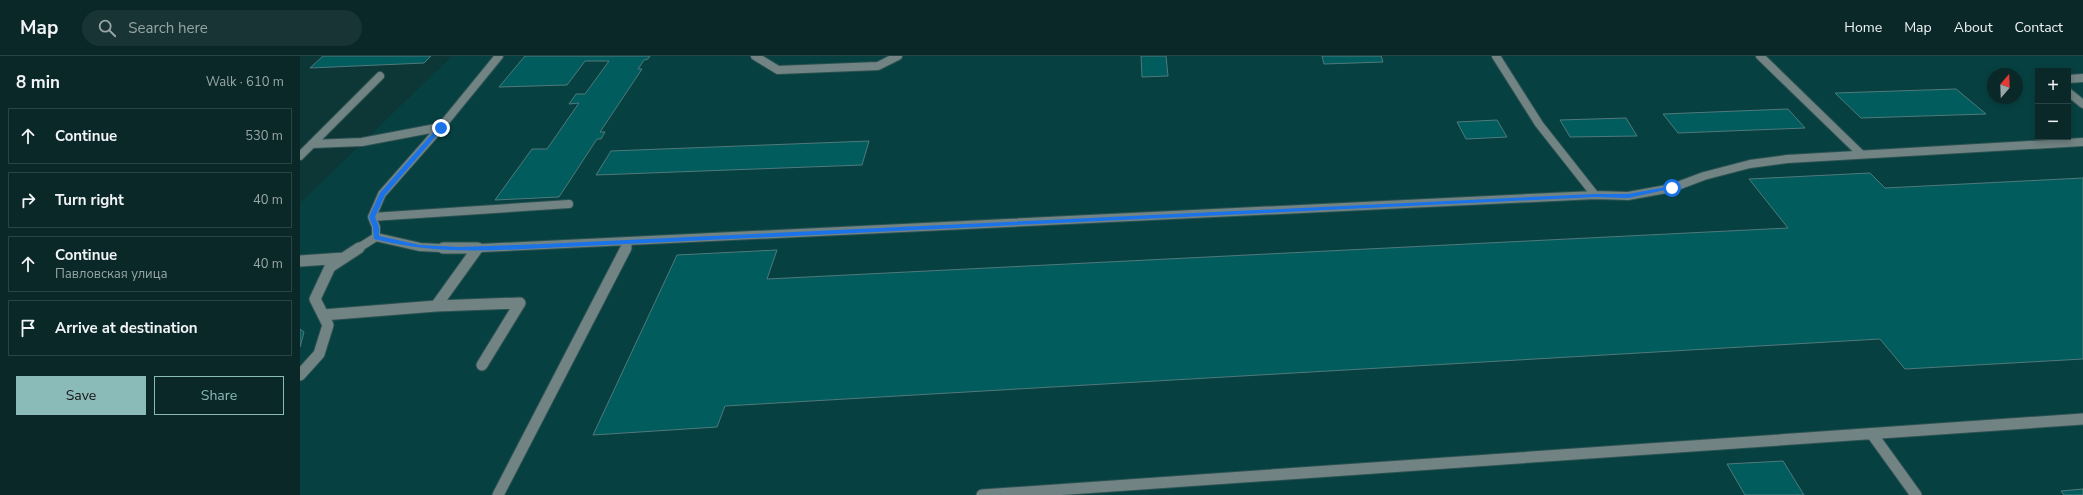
<!DOCTYPE html>
<html lang="en">
<head>
<meta charset="utf-8">
<style>
  :root { --surface:#0a2828; --page:#183434; --text:#f1f3f6; --muted:#99a6a8; --line:#2a4445; --accent:#8bbbb9 }
  body { margin:0; font-family:"Nunito Sans",sans-serif; background:var(--page); color:var(--text) }
  .controls { position:absolute; right:12px; top:12px; display:grid; overflow:hidden; border-radius:0px; box-shadow:0 2px 6px #0003 }
  .controls button { width:36px; height:36px; display:grid; place-items:center; padding:0; border:0; border-bottom:1px solid var(--line); background:var(--surface); color:var(--text); font:20px sans-serif }
  .compass { position:absolute; left:1687px; top:12px; width:36px; height:36px; border-radius:50%; background:var(--surface); box-shadow:0 2px 6px #0003; rotate:19deg }
  .stop { position:absolute; width:12px; height:12px; margin:-9px; border:3px solid #1a73e8; border-radius:50%; background:#fff }
  .stop.end { background:#1a73e8; border-color:#fff; box-shadow:0 1px 4px #0008 }
  .list { margin:0; padding:0; list-style:none }
  h2 { display:flex; justify-content:space-between; align-items:center; height:52px; margin:0; padding:0 16px; font-size:17px }
  h2 small { font-size:13px; font-weight:400; color:var(--muted) }
  .list li { display:grid; grid-template-columns:26px 1fr auto; gap:12px; align-items:center; box-sizing:border-box; height:56px; margin:0 8px 8px; padding:0 8px; border:1px solid var(--line); border-radius:0px }
  .list b { display:block; font-size:15px; white-space:nowrap }
  .list p { margin:0; font-size:13px; white-space:nowrap; color:var(--muted) }
  .list em { font-size:13px; font-style:normal; color:var(--muted) }
  .actions { display:flex; gap:8px; padding:12px 16px }
  .actions a { flex:1; padding:9px 0; border:1px solid var(--accent); border-radius:0px; text-align:center; font-size:14px; color:var(--accent) }
  .actions .main { background:var(--accent); color:#111 }
  .icon { flex:none; width:22px; height:22px; fill:none; stroke:currentColor; stroke-width:2; stroke-linecap:round; stroke-linejoin:round }
  .map { position:relative; flex:none; width:1783px; height:439px; overflow:hidden }
  header { display:flex; align-items:center; gap:24px; box-sizing:border-box; height:56px; padding:0 20px; background:var(--surface); border-bottom:1px solid var(--line) }
  header strong { font-size:19px }
  nav { display:flex; gap:22px; margin-inline-start:auto; font-size:14px }
  .search { width:280px; height:36px; background:var(--page); display:flex; align-items:center; gap:10px; box-sizing:border-box; padding:0 14px; border-radius:22px; color:var(--muted); font-size:15px }
  main { display:flex }
  aside { flex:1; background:var(--surface) }
  .map>svg:first-child { display:block }
  .built { fill:#074041; fill-rule:evenodd }
  .building { fill:#015c5e; stroke:#52797a }
  .lines { fill:none; stroke-linecap:round; stroke-linejoin:round }
  .minor-far1-casing { stroke:#2c5252; stroke-width:10 }
  .minor-casing { stroke:#2c5252; stroke-width:13 }
  .minor-far1 { stroke:#728383; stroke-width:8 }
  .minor { stroke:#728383; stroke-width:11 }
  .route { fill:#1a73e8 }
</style>
</head>
<body>
<header>
<strong>Map</strong>
<div class="search"><svg class="icon" aria-label="search" viewBox="0 0 24 24"><circle cx="10" cy="10" r="6"/><path d="M15 15l6 6"/></svg>Search here</div>
<nav><a>Home</a><a>Map</a><a>About</a><a>Contact</a></nav>
</header>
<main>
<aside>
<h2>8 min<small>Walk · 610 m</small></h2>
<ul class="list">
<li><svg class="icon" aria-label="ahead" viewBox="0 0 24 24"><path d="M12 20V5M6 11l6-6 6 6"/></svg><div><b>Continue</b></div><em>530 m</em></li>
<li><svg class="icon" aria-label="right" viewBox="0 0 24 24"><path d="M7 20v-9h11M14 6l5 5-5 5"/></svg><div><b>Turn right</b></div><em>40 m</em></li>
<li><svg class="icon" aria-label="ahead" viewBox="0 0 24 24"><path d="M12 20V5M6 11l6-6 6 6"/></svg><div><b>Continue</b><p>Павловская улица</p></div><em>40 m</em></li>
<li><svg class="icon" aria-label="arrive" viewBox="0 0 24 24"><path d="M6 21V4h12l-3 4 3 4H6"/></svg><div><b>Arrive at destination</b></div></li>
</ul>
<div class="actions"><a class="main">Save</a><a>Share</a></div>
</aside>
<div class="map">
<svg width="1783" height="439" viewBox="0 0 1783 439">
  <rect width="100%" height="100%" fill="#0d3636"/>
  <path class="built" d="M152 0H1783V439H0V147ZM1738 15H1768V81H1738ZM1693 18H1717V42H1693Z"/>
  <path class="building" d="M23 0H131L124 7 10 12Z
    M225 0H350L348 3 344 4 338 13H342L300 76H305L301 83H297L259 141 195 144 232 93H247L279 47 269 48 276 38H285L309 5H285L267 29 199 31Z
    M841 0H866L868 20 842 21Z
    M1022 0H1081L1083 6 1024 8Z
    M1656 33 1686 58 1561 62 1535 37Z
    M1488 53 1505 72 1378 77 1363 58Z
    M1326 62 1337 80 1270 81 1260 64Z
    M1197 64 1207 81 1166 83 1157 66Z
    M569 85 562 109 296 119 311 95Z
    M1570 117 1585 132 1783 122V303L1605 313 1580 283 425 350 417 371 293 379 377 199 477 194 467 223 1488 172 1449 123Z
    M0 273 4 276 0 291Z
    M1483 405 1504 439H1445L1427 408Z
    M1783 433V439H1764L1761 435Z"/>
  <g class="lines">
    <defs>
      <path id="minor-far1" d="M199 0 141 71 82 138 72 161 76 171V181L120 191 160 193 1295 139 1328 140 1372 132 1404 120 1450 108 1487 103 1783 86
        M455 0 478 14 578 10 598 0
        M1196 0 1239 68 1295 139
        M1460 0 1561 98
        M1768 23 1783 22
        M1768 36 1783 48
        M12 88 62 86 141 71
        M0 100 80 20
        M72 161 269 148
        M57 193 76 181
        M325 193 329 186"/>
      <path id="minor" d="M143 192H178
        M0 205 44 202
        M136 250 220 247 182 309
        M23 259 136 250 177 193
        M0 319 19 298 28 269 15 243 30 211 59 192
        M1572 378 1616 439
        M198 439 326 192
        M682 439 1783 363"/>
    </defs>
    <use href="#minor-far1" class="minor-far1-casing"/>
    <use href="#minor" class="minor-casing"/>
    <use href="#minor-far1" class="minor-far1"/>
    <use href="#minor" class="minor"/>
  </g>
  <path class="route" d="M139 70 143 72 85 139 75 161 79 171V180L120 189 160 191 243 188 1295 138H1328L1372 130 1374 132 1328 142 1295 141 243 192C182 195 134 198 74 183L73 171 69 161 80 137Z"/>
</svg>
<div class="controls">
<button>+</button>
<button>−</button>
</div>
<svg class="compass" viewBox="-18 -18 36 36"><path d="M0-13l5 13h-10z" fill="#e53935"/><path d="M0 13l5-13h-10z" fill="#99a6a8"/></svg>
<div class="stop" style="left:1372px;top:132px"></div>
<div class="stop end" style="left:141px;top:72px"></div>
</div>
</main>
</body>
</html>
